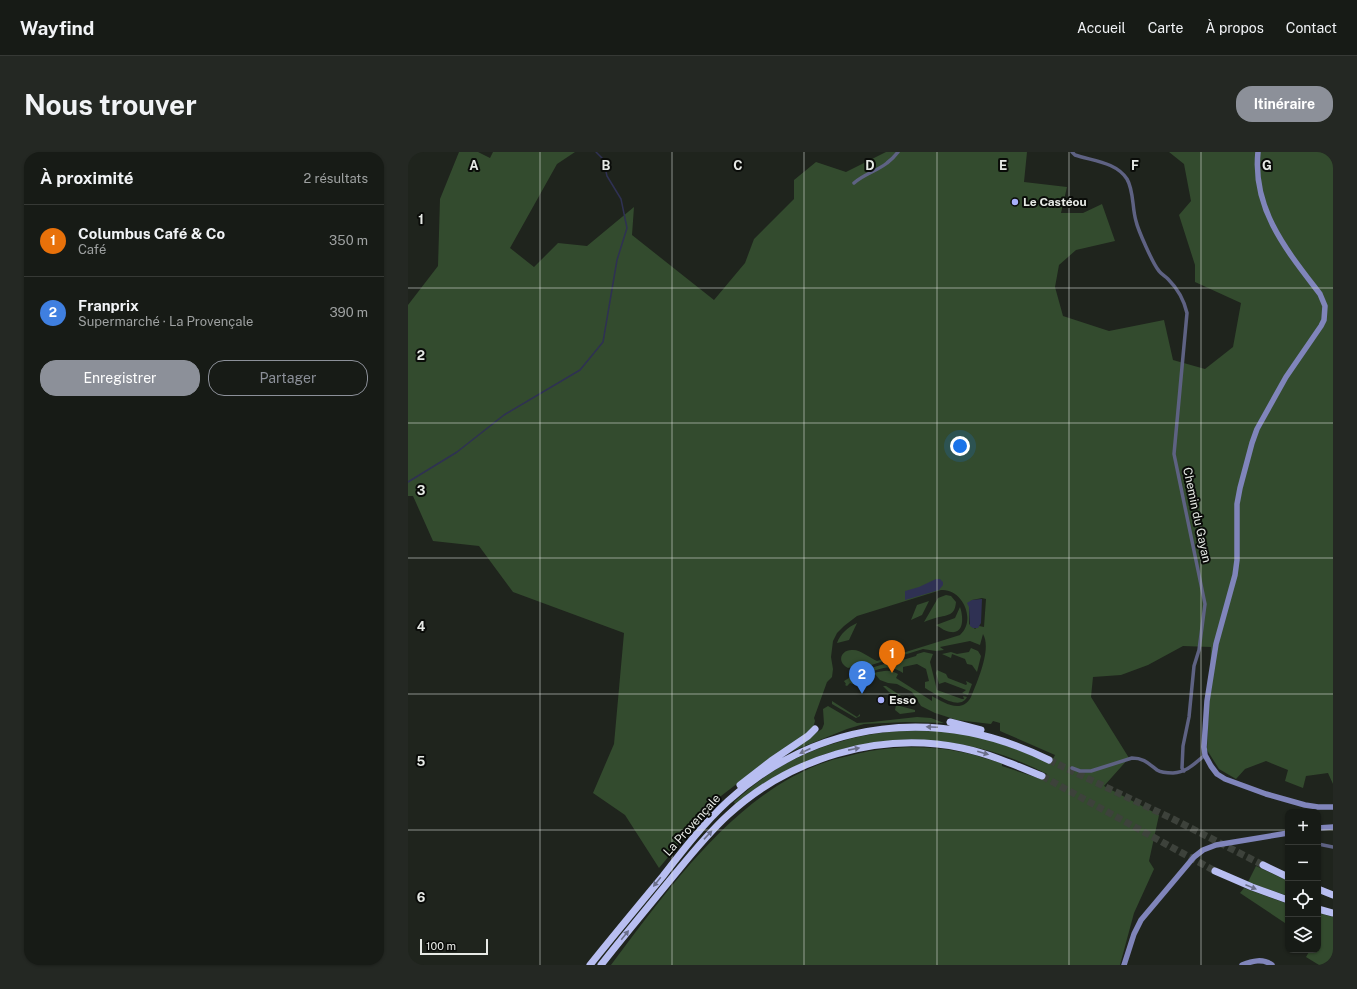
<!DOCTYPE html>
<html lang="fr">
<head>
<meta charset="utf-8">
<style>
  :root { --surface:#171b16; --page:#242823; --text:#f1f3f6; --muted:#9ea1a1; --line:#363935; --accent:#8c9099 }
  body { margin:0; font-family:"Public Sans",sans-serif; background:var(--page); color:var(--text) }
  .controls { position:absolute; right:12px; bottom:12px; display:grid; overflow:hidden; border-radius:8px; box-shadow:0 1px 3px #0004 }
  .controls button { width:36px; height:36px; display:grid; place-items:center; padding:0; border:0; border-bottom:1px solid var(--line); background:var(--surface); color:var(--text); font:20px sans-serif }
  .scale { position:absolute; left:12px; bottom:10px; width:68px; box-sizing:border-box; padding-left:4px; border:2px solid #e7eae6; border-top:0; font-size:11px; line-height:14px; white-space:nowrap; color:#e7eae6; -webkit-text-stroke:3px #0a0c09; paint-order:stroke }
  .you { position:absolute; left:552px; top:294px; width:14px; height:14px; margin:-10px; border:3px solid #fff; border-radius:50%; background:#1a73e8; box-shadow:0 0 0 6px #1a73e833 }
  .badge { display:grid; place-items:center; width:26px; height:26px; border-radius:50%; background:var(--accent); color:#fff; font-size:13px; font-weight:700 }
  .pin { position:absolute; translate:-50% -33px; filter:drop-shadow(0 1px 2px #0008) }
  .pin::after { content:''; position:absolute; top:21px; width:14px; height:12px; background:inherit; clip-path:polygon(0 0,100% 0,50% 100%) }
  .list { margin:0; padding:0; list-style:none }
  h2 { display:flex; justify-content:space-between; align-items:center; height:52px; margin:0; padding:0 16px; font-size:17px }
  h2 small { font-size:13px; font-weight:400; color:var(--muted) }
  .list li { display:grid; grid-template-columns:26px 1fr auto; gap:12px; align-items:center; box-sizing:border-box; height:72px; padding:0 16px; border-top:1px solid var(--line) }
  .list b { display:block; font-size:15px; white-space:nowrap }
  .list p { margin:0; font-size:13px; white-space:nowrap; color:var(--muted) }
  .list em { font-size:13px; font-style:normal; color:var(--muted) }
  .actions { display:flex; gap:8px; padding:12px 16px }
  .actions a { flex:1; padding:9px 0; border:1px solid var(--accent); border-radius:16px; text-align:center; font-size:14px; color:var(--accent) }
  .actions .main { background:var(--accent); color:#fff }
  .icon { flex:none; width:22px; height:22px; fill:none; stroke:currentColor; stroke-width:2; stroke-linecap:round; stroke-linejoin:round }
  .map { position:relative; flex:none; width:925px; height:813px; overflow:hidden; border-radius:16px }
  header { display:flex; align-items:center; gap:24px; box-sizing:border-box; height:56px; padding:0 20px; background:var(--surface); border-bottom:1px solid var(--line) }
  header strong { font-size:19px }
  nav { display:flex; gap:22px; margin-inline-start:auto; font-size:14px }
  .intro { display:flex; align-items:center; justify-content:space-between; box-sizing:border-box; height:96px; padding:0 24px }
  h1 { margin:0; font-size:28px }
  .button { padding:10px 18px; border-radius:16px; background:var(--accent); color:#fff; font-size:14px; font-weight:700 }
  main { display:flex; gap:24px; padding:0 24px }
  aside { flex:1; background:var(--surface); border-radius:16px; box-shadow:0 1px 3px #0004 }
  .map>svg:first-child { display:block }
  .green { fill:#334b2e; fill-rule:evenodd }
  .water { fill:#2f3153 }
  .lines { fill:none; stroke-linecap:round; stroke-linejoin:round }
  .stream { stroke:#2f3153; stroke-width:1.5 }
  .highway-tunnel { stroke:#3d423b; stroke-width:7; stroke-dasharray:7 3.5; stroke-linecap:butt }
  .street { stroke:#5e6283; stroke-width:3.5 }
  .secondary { stroke:#8085bb; stroke-width:5.5 }
  .highway { stroke:#b8bef1; stroke-width:7 }
  .oneway { fill:#6a6e89 }
  .grid { fill:none; stroke:#e7eae6; stroke-width:1; stroke-opacity:0.55 }
  .poi-dot { fill:#a9b0fc; stroke:#0a0c09; stroke-width:1.5 }
  .labels { text-anchor:middle; stroke-width:4; stroke-linejoin:round; paint-order:stroke }
  .poi-label { font-size:12px; font-weight:bold; fill:#e7eae6; stroke:#0a0c09; text-anchor:start }
  .street-label { font-size:12px; fill:#e7eae6; stroke:#0a0c09 }
  .grid-label { font-size:13px; text-anchor:middle; font-weight:bold; fill:#e7eae6; stroke:#0a0c09; stroke-width:4; stroke-linejoin:round; paint-order:stroke }
</style>
</head>
<body>
<header>
<strong>Wayfind</strong>
<nav><a>Accueil</a><a>Carte</a><a>À propos</a><a>Contact</a></nav>
</header>
<div class="intro"><h1>Nous trouver</h1><a class="button">Itinéraire</a></div>
<main>
<aside>
<h2>À proximité<small>2 résultats</small></h2>
<ul class="list">
<li><span class="badge" style="background:#e8710a">1</span><div><b>Columbus Café &amp; Co</b><p>Café</p></div><em>350 m</em></li>
<li><span class="badge" style="background:#3f7fe0">2</span><div><b>Franprix</b><p>Supermarché · La Provençale</p></div><em>390 m</em></li>
</ul>
<div class="actions"><a class="main">Enregistrer</a><a>Partager</a></div>
</aside>
<div class="map">
<svg width="925" height="813" viewBox="0 0 925 813">
  <rect width="100%" height="100%" fill="#1f241d"/>
  <path class="green" d="M51 0H70L82 6 85 0H167L149 12 102 96 126 115 150 91 179 94 226 55 224 83 306 148 337 111 346 87 386 47V28L408 10 438 20 478 0H619L616 30 659 35 653 61H675L694 52 707 89 668 98 651 113 647 135 655 164 701 179 756 168 765 208 797 217 825 195 833 151 787 130V113L771 63 783 49 776 12 761 0H925V632L920 621 898 624 895 636 877 629 880 618 858 609 837 617 828 627 811 617 799 598 803 495 775 494 740 513 713 523 685 525 683 545 721 606 696 634 751 663 741 709 746 717 726 761 712 813H203C259 739 327 641 418 610 428 606 438 605 448 602 481 594 519 593 553 600 567 602 580 608 594 611V614L636 628 639 622C534 568 420 578 327 652L326 650C337 640 349 630 361 622 419 583 507 567 575 586 598 593 621 602 643 611L647 603 592 579V571L585 569 583 572 549 568 527 561 513 554 504 540 489 532 480 531 472 528 466 521C476 519 481 517 490 522L488 526 524 549V544C536 551 554 562 563 545 569 530 584 497 575 482L572 493 562 489 532 495 536 498 528 499 515 497 460 514H449L440 516C428 510 433 497 445 498 453 498 462 506 469 509L552 483C569 468 554 436 533 438L449 464 436 474 429 481 425 489 423 505 425 517 424 525 419 530 406 566 407 569 404 579 365 604 313 644 292 667 251 716 217 663 185 641 206 592 216 481 105 440 71 394 25 389 5 344H0V153L30 114 32 47ZM574 446 578 447 576 475 571 474 567 477 561 472V455L564 448Z
    M538 443 543 444 548 450C547 462 542 463 531 465 526 466 521 468 516 470L530 446Z
    M521 449 514 463 503 468 509 453Z
    M552 455C555 463 557 482 543 480 538 480 533 476 528 473L547 466Z
    M449 471 441 488 429 491C432 482 440 475 449 471Z
    M563 496 570 499 573 504 569 520 564 513 559 512 557 507 544 502 543 506 534 502 543 500 549 502 561 500Z
    M516 500 525 502 522 510 529 538 554 547H556L555 544 559 545C552 560 526 541 517 536V530L521 529 518 517 509 512 495 515V521C482 513 479 515 465 519L463 516 486 509 488 510 508 504 509 502Z
    M529 518 538 522 540 526 558 533 559 532 558 529 564 532 560 543 554 541 558 538 537 530 531 532 528 521Z
    M446 523 449 526 445 532 442 531 439 534 437 533 438 532 436 529Z
    M475 534H478L504 551 505 553H503L481 540Z
    M424 546V549L449 565 452 562V564L448 566 424 552Z
    M488 553 507 558V560L492 562 487 558Z
    M420 554 449 571 464 570 509 565 523 566 536 571 498 570 456 572 439 577 382 600 381 599 414 577 416 572 415 557Z
    M848 714 880 729V744L840 730Z
    M836 736 880 752V773L832 741Z
    M910 761 925 765V813H911L898 805 902 798H910Z"/>
  <path class="water" d="M528 427H532L535 430V433L531 438 497 448V439L511 435Z
    M574 447 573 471 570 476H565L562 474 561 455 559 451 564 448Z"/>
  <g class="lines">
    <path class="stream" d="M0 330 49 300 96 263 172 218 195 190 209 108 219 76 213 47 199 24 195 7 188 0"/>
    <path class="highway-tunnel" d="M641 608 767 668 855 713
      M634 624 807 719"/>
    <path class="street" d="M664 0 667 3C685 9 708 10 719 27 726 39 724 56 728 69 730 78 745 112 751 119 753 122 757 124 760 127 769 136 776 148 779 161L766 302 797 452 791 498 786 514 781 565 775 594 774 616 776 619
      M446 31C456 22 469 19 479 11 483 8 487 4 490 0
      M664 616 672 619H683L724 606C736 606 741 612 749 618 754 621 759 621 765 621 779 620 786 612 797 603
      M910 692 925 695"/>
    <path class="secondary" d="M850 0C844 57 879 99 912 142L917 154 916 168 913 174 878 225 849 277 844 291 832 336 829 352V408L827 423 808 492 799 549 796 595 797 603 803 614 809 622 817 627 858 642 897 653 910 655H925
      M910 676 925 675
      M716 813 726 782 733 768 786 705 795 698 808 693 880 681
      M834 813C844 809 855 806 864 813"/>
    <path class="highway" d="M542 570 573 578
      M332 633 363 609 400 584 407 577
      M855 713 880 725
      M807 719 844 735 880 748
      M910 737 925 743
      M910 757 925 761
      M182 813C206 783 231 753 255 724 275 698 296 671 320 649 412 566 532 554 641 608
      M193 813C214 786 236 760 258 733 278 709 297 684 320 663 382 606 471 579 554 596 582 602 607 613 634 624"/>
  </g>
  <defs><path id="oneway-solid" d="M-6-.8H1V-3.2L6.5 0L1 3.2V.8H-6Z"/></defs>
  <g class="oneway">
    <use href="#oneway-solid" transform="translate(524 575) rotate(-177)"/>
    <use href="#oneway-solid" transform="translate(446 597) rotate(-11)"/>
    <use href="#oneway-solid" transform="translate(397 599) rotate(156)"/>
    <use href="#oneway-solid" transform="translate(575 601) rotate(16)"/>
    <use href="#oneway-solid" transform="translate(300 683) rotate(-47)"/>
    <use href="#oneway-solid" transform="translate(249 730) rotate(129)"/>
    <use href="#oneway-solid" transform="translate(843 735) rotate(22)"/>
    <use href="#oneway-solid" transform="translate(217 783) rotate(-51)"/>
  </g>
  <path class="grid" d="M132 0V813M264 0V813M396 0V813M529 0V813M661 0V813M793 0V813M0 136H925M0 271H925M0 406H925M0 542H925M0 678H880M910 678H925"/>
  <g class="poi-dot">
    <circle cx="607" cy="50" r="4"/>
    <circle cx="473" cy="548" r="4"/>
  </g>
  <g class="labels">
    <g class="poi-label">
      <text x="615" y="54">Le Castéou</text>
      <text x="481" y="552">Esso</text>
    </g>
    <g class="street-label">
      <text transform="translate(789 363) rotate(78)" y="4">Chemin du Gayan</text>
      <text transform="translate(284 673) rotate(-48)" y="4">La Provençale</text>
    </g>
  </g>
  <g class="grid-label">
    <text x="66" y="18">A</text>
    <text x="198" y="18">B</text>
    <text x="330" y="18">C</text>
    <text x="462" y="18">D</text>
    <text x="595" y="18">E</text>
    <text x="727" y="18">F</text>
    <text x="859" y="18">G</text>
    <text x="13" y="72">1</text>
    <text x="13" y="208">2</text>
    <text x="13" y="343">3</text>
    <text x="13" y="479">4</text>
    <text x="13" y="614">5</text>
    <text x="13" y="750">6</text>
  </g>
</svg>
<div class="controls">
<button>+</button>
<button>−</button>
<button><svg class="icon" aria-label="locate" viewBox="0 0 24 24"><circle cx="12" cy="12" r="6"/><path d="M12 2v4M12 18v4M2 12h4M18 12h4"/></svg></button>
<button><svg class="icon" aria-label="layers" viewBox="0 0 24 24"><path d="M12 4l9 5-9 5-9-5zM3 14l9 5 9-5"/></svg></button>
</div>
<div class="scale">100 m</div>
<div class="you"></div>
<div class="pin badge" style="left:484px;top:521px;background:#e8710a">1</div>
<div class="pin badge" style="left:454px;top:542px;background:#3f7fe0">2</div>
</div>
</main>
</body>
</html>
